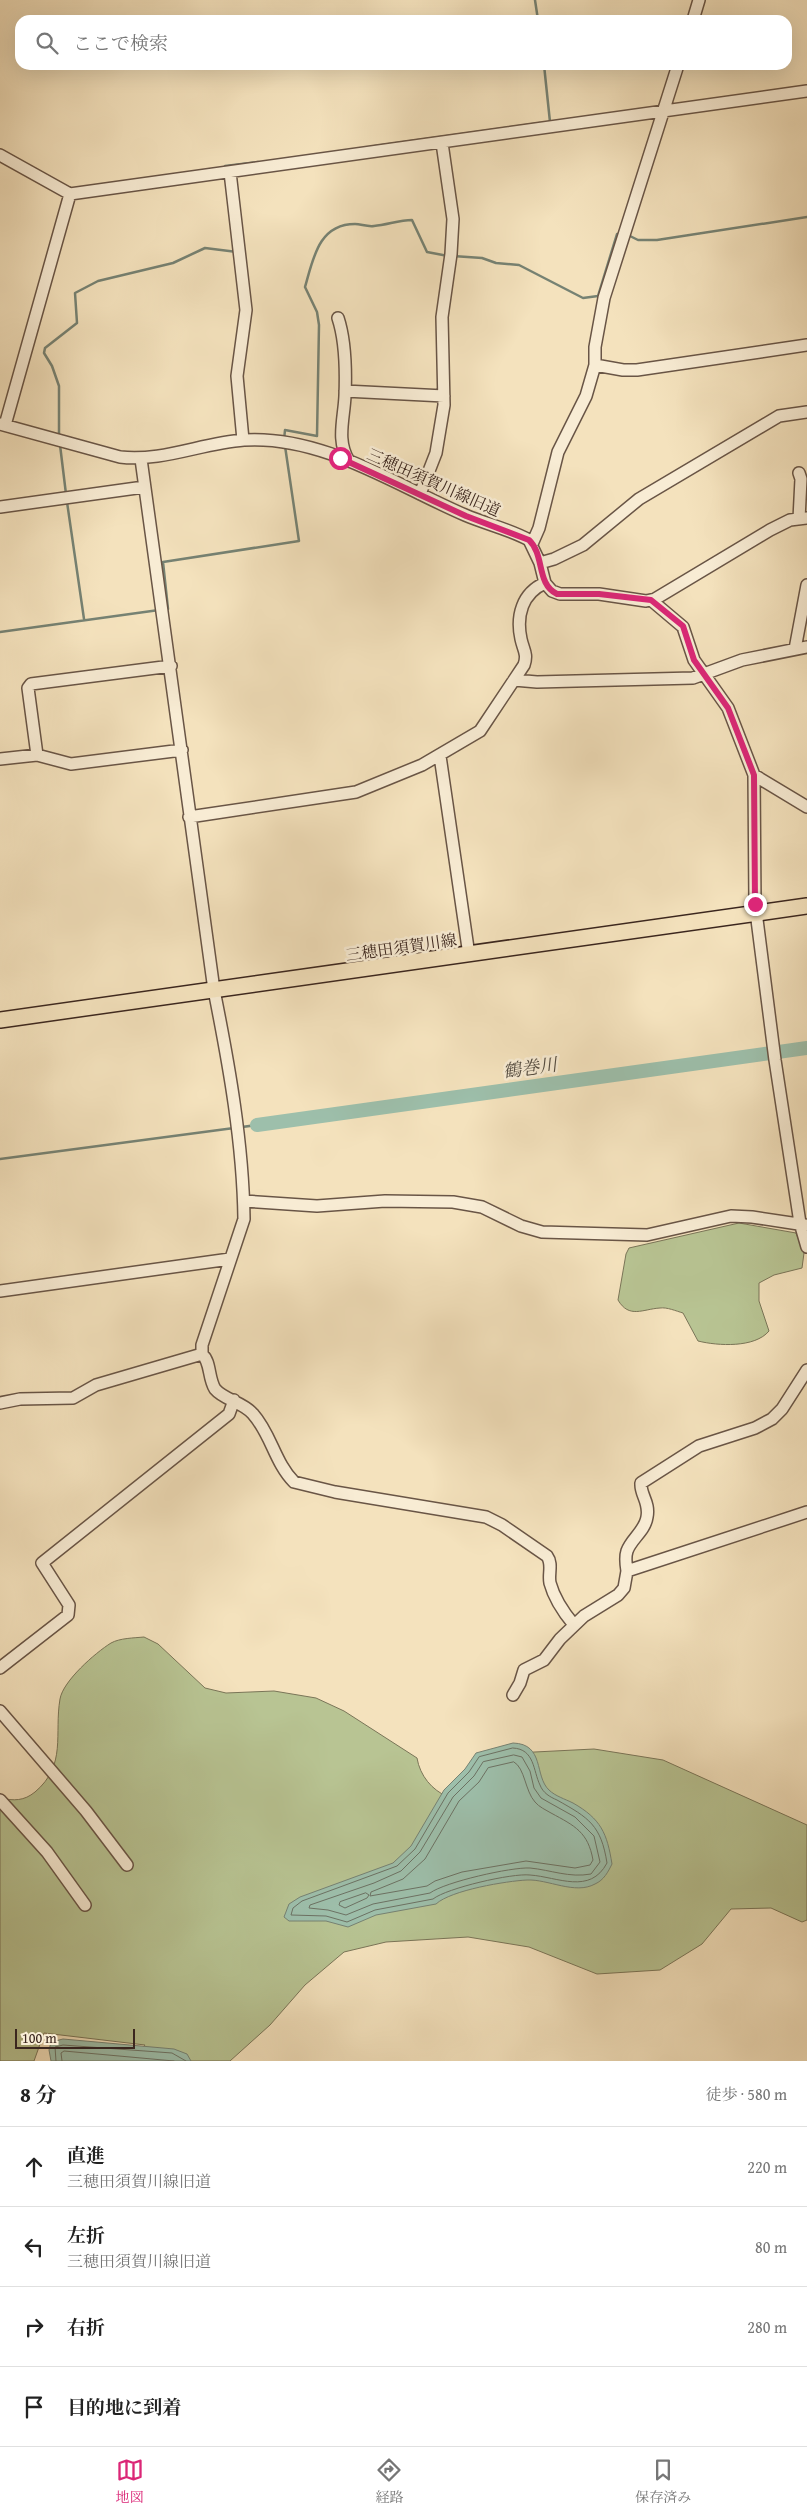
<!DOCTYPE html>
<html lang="ja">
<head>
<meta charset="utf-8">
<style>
  :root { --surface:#fff; --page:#f6f6f6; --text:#222; --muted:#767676; --line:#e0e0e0; --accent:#db2777 }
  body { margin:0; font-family:"Gentium Book Plus","Noto Serif JP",serif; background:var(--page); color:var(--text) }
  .scale { position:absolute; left:15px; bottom:12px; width:120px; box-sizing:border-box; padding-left:5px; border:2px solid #3b261e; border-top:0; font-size:14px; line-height:18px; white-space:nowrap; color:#3b261e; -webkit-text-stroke:4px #f8ecd4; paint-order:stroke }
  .stop { position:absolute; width:15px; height:15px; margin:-11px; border:4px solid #db2777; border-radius:50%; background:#fff }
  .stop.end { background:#db2777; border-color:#fff; box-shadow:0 1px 5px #0008 }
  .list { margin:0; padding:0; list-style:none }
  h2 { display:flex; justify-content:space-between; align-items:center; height:65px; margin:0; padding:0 20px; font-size:21px }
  h2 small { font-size:16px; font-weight:400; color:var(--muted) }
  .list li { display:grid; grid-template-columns:32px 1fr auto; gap:15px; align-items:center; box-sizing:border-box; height:80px; padding:0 20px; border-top:1px solid var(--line) }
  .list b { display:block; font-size:19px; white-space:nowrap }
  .list p { margin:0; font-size:16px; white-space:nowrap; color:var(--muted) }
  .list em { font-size:16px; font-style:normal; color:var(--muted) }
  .icon { flex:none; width:28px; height:28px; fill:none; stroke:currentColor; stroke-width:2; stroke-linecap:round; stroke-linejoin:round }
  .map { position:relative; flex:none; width:807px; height:2061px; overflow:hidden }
  .search { position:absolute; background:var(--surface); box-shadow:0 5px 20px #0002; left:15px; right:15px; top:15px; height:55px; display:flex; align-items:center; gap:12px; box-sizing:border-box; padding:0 18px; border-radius:15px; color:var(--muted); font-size:19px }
  .sheet { height:385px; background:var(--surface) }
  nav { display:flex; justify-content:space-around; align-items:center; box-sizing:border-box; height:70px; border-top:1px solid var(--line); background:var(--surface); font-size:14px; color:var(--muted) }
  nav a { display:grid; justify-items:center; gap:2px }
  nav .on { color:var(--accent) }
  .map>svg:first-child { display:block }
  .green { fill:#b8c493; stroke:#7a7558 }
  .water { fill:#9dbfab; stroke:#768273 }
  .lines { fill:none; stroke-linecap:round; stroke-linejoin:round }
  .shore { stroke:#6c7264; stroke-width:1 }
  .stream { stroke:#768273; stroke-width:2.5 }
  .river { stroke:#9dbfab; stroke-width:14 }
  .minor-casing { stroke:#695546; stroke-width:14 }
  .major-casing { stroke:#3b261e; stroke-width:18 }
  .minor { stroke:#f8ecd4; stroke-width:11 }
  .major { stroke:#f4e2bd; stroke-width:15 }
  .route { stroke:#db2777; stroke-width:6 }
  .labels { text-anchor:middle; stroke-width:5; stroke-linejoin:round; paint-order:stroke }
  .street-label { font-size:16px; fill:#3b261e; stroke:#f8ecd4 }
  .water-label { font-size:18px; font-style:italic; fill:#544c41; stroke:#f8ecd4 }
</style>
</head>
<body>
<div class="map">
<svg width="807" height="2061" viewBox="0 0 807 2061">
  <rect width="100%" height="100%" fill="#f4e2bd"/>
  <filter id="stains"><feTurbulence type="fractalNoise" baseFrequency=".004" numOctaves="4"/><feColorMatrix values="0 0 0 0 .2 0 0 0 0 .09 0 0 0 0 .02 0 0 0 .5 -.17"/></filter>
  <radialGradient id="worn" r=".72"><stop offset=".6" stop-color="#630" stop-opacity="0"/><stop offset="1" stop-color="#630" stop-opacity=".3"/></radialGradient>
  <path class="green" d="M739 1223 796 1233 804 1253 802 1268 774 1275 759 1283V1301L769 1331C755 1348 718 1346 698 1341L683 1313C676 1311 667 1307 660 1308 643 1309 629 1319 618 1300L626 1254 629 1248Z
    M144 1637 158 1644 205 1688 226 1693 274 1691 316 1698 344 1711 417 1758C420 1776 432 1790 448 1797L515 1753 594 1749 663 1760 807 1825V1920L802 1922 771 1908 731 1909 702 1944 660 1970 597 1974 529 1947 468 1937 386 1942 344 1952 305 1985 270 2025 230 2061H131L145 2045 44 2033 34 2061H0V1798C14 1801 24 1801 35 1792 67 1765 54 1734 60 1699 63 1681 95 1653 111 1643 120 1638 134 1638 144 1637Z"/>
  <path class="water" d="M513 1743C545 1744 534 1776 549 1790 555 1796 565 1799 573 1803 601 1819 607 1833 612 1864 608 1872 604 1880 595 1884 575 1895 548 1879 527 1880 507 1881 451 1890 436 1904L376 1915 348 1927 326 1921H289L284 1917 289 1904 300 1897 393 1863 411 1846 444 1790 465 1769 476 1753Z
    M63 2039 174 2049 187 2054 191 2061H51L49 2050 51 2042Z"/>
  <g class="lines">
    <path class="shore" d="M513 1748C535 1749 533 1771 540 1785 543 1793 550 1797 557 1800 589 1818 601 1825 607 1863 590 1895 558 1877 530 1875 512 1873 447 1888 433 1899L375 1910 347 1922 326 1916 291 1915 293 1908 302 1901 397 1866 415 1849 448 1793 469 1772 479 1757Z
      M514 1755 522 1757 530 1771 534 1788 541 1798 575 1817 594 1836 600 1862 591 1874C569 1878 551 1870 530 1868 511 1867 445 1882 430 1893L373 1904 346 1915 328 1910 309 1908 310 1905 374 1883 401 1871 420 1852 453 1797 474 1776 483 1762Z
      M514 1762C525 1768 525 1791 535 1802 539 1807 546 1810 551 1813 575 1826 588 1832 593 1860L590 1865 575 1868 526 1861 462 1872 435 1881 427 1886 370 1896 371 1892 403 1879 425 1859 459 1801 479 1782 488 1768Z
      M366 1893 369 1895 367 1898 345 1908 339 1905 340 1902Z
      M56 2061 55 2047 63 2045 172 2053 186 2061
      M62 2061 61 2053 64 2051 174 2061"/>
    <path class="stream" d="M535 0 538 20
      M544 65 550 122H548
      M375 146 540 123
      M225 170V166L258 162
      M628 235 638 240H657L807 217
      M453 256 482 258 496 263 519 265 583 298 598 296 617 234H620
      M59 437V386L52 366 44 353 45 348 77 323 75 293 98 281 173 263 205 248 237 252
      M284 440 285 430 317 436 319 325 317 312 305 287C313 260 318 224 355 224 361 224 367 227 374 226 387 225 399 220 412 220L427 252 448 256
      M60 445 66 494
      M67 502 84 619
      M165 609H168L163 562 299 541 285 446
      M0 632 159 610
      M242 1127 257 1125
      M0 1159 234 1128"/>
    <path class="river" d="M257 1125 807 1048"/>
    <defs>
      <path id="minor" d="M693 20 699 0
        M0 155 70 194 807 91
        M230 172 246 310 237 376 243 440
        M338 318C346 342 346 371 345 396 344 419 336 441 349 461
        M595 365 623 370H637L807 345
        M345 391 444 396
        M0 424 120 457C162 462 202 443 244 440 323 435 395 485 465 515 486 524 509 529 529 540L540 563 545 583 552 591 560 594H599L646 601 655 599 770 530 790 520 807 518
        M5 425 70 194
        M141 459 214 990C229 1065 243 1143 244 1219L202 1345V1354C211 1362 208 1378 215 1389 224 1400 243 1402 253 1414 271 1434 275 1463 294 1482L335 1492 486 1517 502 1525 547 1556C553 1564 548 1574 550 1583 554 1598 564 1613 574 1625
        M799 473 801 479 799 519
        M420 494 436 453 444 405 442 317 451 254 453 219 442 143
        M0 507 144 487
        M532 544 539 528 558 452 586 396 595 365V347L604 298 678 65
        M540 563 554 559 583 545 639 499 779 416 807 412
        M651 600 683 627 694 660 728 708 754 775 755 904 775 1060 800 1223 807 1247
        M795 649 807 585
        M514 680 537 682 693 678 742 660 807 647
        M37 755 28 688 31 684 171 666
        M440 756 469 955
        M0 759 37 755 71 764 182 750
        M754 775 807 807
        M189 817 356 792 422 765 480 731 524 665C528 654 523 649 521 639 516 616 522 593 545 583
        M244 1201 317 1206 385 1201 453 1202 482 1207 521 1226 542 1232 647 1235 731 1216 752 1217 805 1225
        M0 1291 230 1259
        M0 1403 20 1399 73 1398 96 1385 202 1354
        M627 1571C626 1565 625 1557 627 1551 631 1539 645 1531 647 1517 650 1502 640 1495 641 1483L699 1446 755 1428 772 1419 782 1409 807 1370
        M0 1668 68 1615 69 1605 42 1563 229 1414 234 1400
        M513 1695 520 1683 524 1670 544 1660 560 1639 584 1616 618 1595 624 1588 627 1571 807 1512
        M0 1711 86 1811 127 1865
        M0 1800 47 1852 85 1905"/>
      <path id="major" d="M0 1020 807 906"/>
    </defs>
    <use href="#minor" class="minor-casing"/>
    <use href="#major" class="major-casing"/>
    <use href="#minor" class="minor"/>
    <use href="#major" class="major"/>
  </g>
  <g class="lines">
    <path class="route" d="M340 458 466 516 529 540C545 555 536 584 557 594H599L651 600 683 626 694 660 728 708 754 775 755 904"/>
  </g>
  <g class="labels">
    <g class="street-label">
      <text transform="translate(434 482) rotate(24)" y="6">三穂田須賀川線旧道</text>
      <text transform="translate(401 947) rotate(-8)" y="6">三穂田須賀川線</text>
    </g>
    <g class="water-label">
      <text transform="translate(530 1068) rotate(-8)" y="6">鶴巻川</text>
    </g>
  </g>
  <rect width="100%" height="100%" filter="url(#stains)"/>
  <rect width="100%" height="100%" fill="url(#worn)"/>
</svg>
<div class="scale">100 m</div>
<div class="stop" style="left:340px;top:458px"></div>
<div class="stop end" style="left:755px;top:904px"></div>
<div class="search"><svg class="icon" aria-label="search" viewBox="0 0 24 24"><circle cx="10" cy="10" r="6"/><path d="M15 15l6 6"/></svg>ここで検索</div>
</div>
<section class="sheet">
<h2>8 分<small>徒歩 · 580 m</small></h2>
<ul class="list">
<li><svg class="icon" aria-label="ahead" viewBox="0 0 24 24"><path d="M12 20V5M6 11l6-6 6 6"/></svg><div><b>直進</b><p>三穂田須賀川線旧道</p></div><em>220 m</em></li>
<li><svg class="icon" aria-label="left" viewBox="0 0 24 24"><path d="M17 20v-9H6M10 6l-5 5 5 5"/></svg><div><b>左折</b><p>三穂田須賀川線旧道</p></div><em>80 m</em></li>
<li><svg class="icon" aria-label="right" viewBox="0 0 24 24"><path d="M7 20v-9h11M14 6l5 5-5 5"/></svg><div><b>右折</b></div><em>280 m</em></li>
<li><svg class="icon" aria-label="arrive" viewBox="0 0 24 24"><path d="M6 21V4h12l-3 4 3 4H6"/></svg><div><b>目的地に到着</b></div></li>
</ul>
</section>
<nav>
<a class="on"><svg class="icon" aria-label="map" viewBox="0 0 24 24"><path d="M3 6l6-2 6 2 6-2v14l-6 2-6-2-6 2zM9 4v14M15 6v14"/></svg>地図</a>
<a><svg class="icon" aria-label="directions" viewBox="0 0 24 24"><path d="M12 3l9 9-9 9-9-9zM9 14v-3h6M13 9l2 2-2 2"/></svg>経路</a>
<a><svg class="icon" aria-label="saved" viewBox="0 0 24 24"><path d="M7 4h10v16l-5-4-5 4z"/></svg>保存済み</a>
</nav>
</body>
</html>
